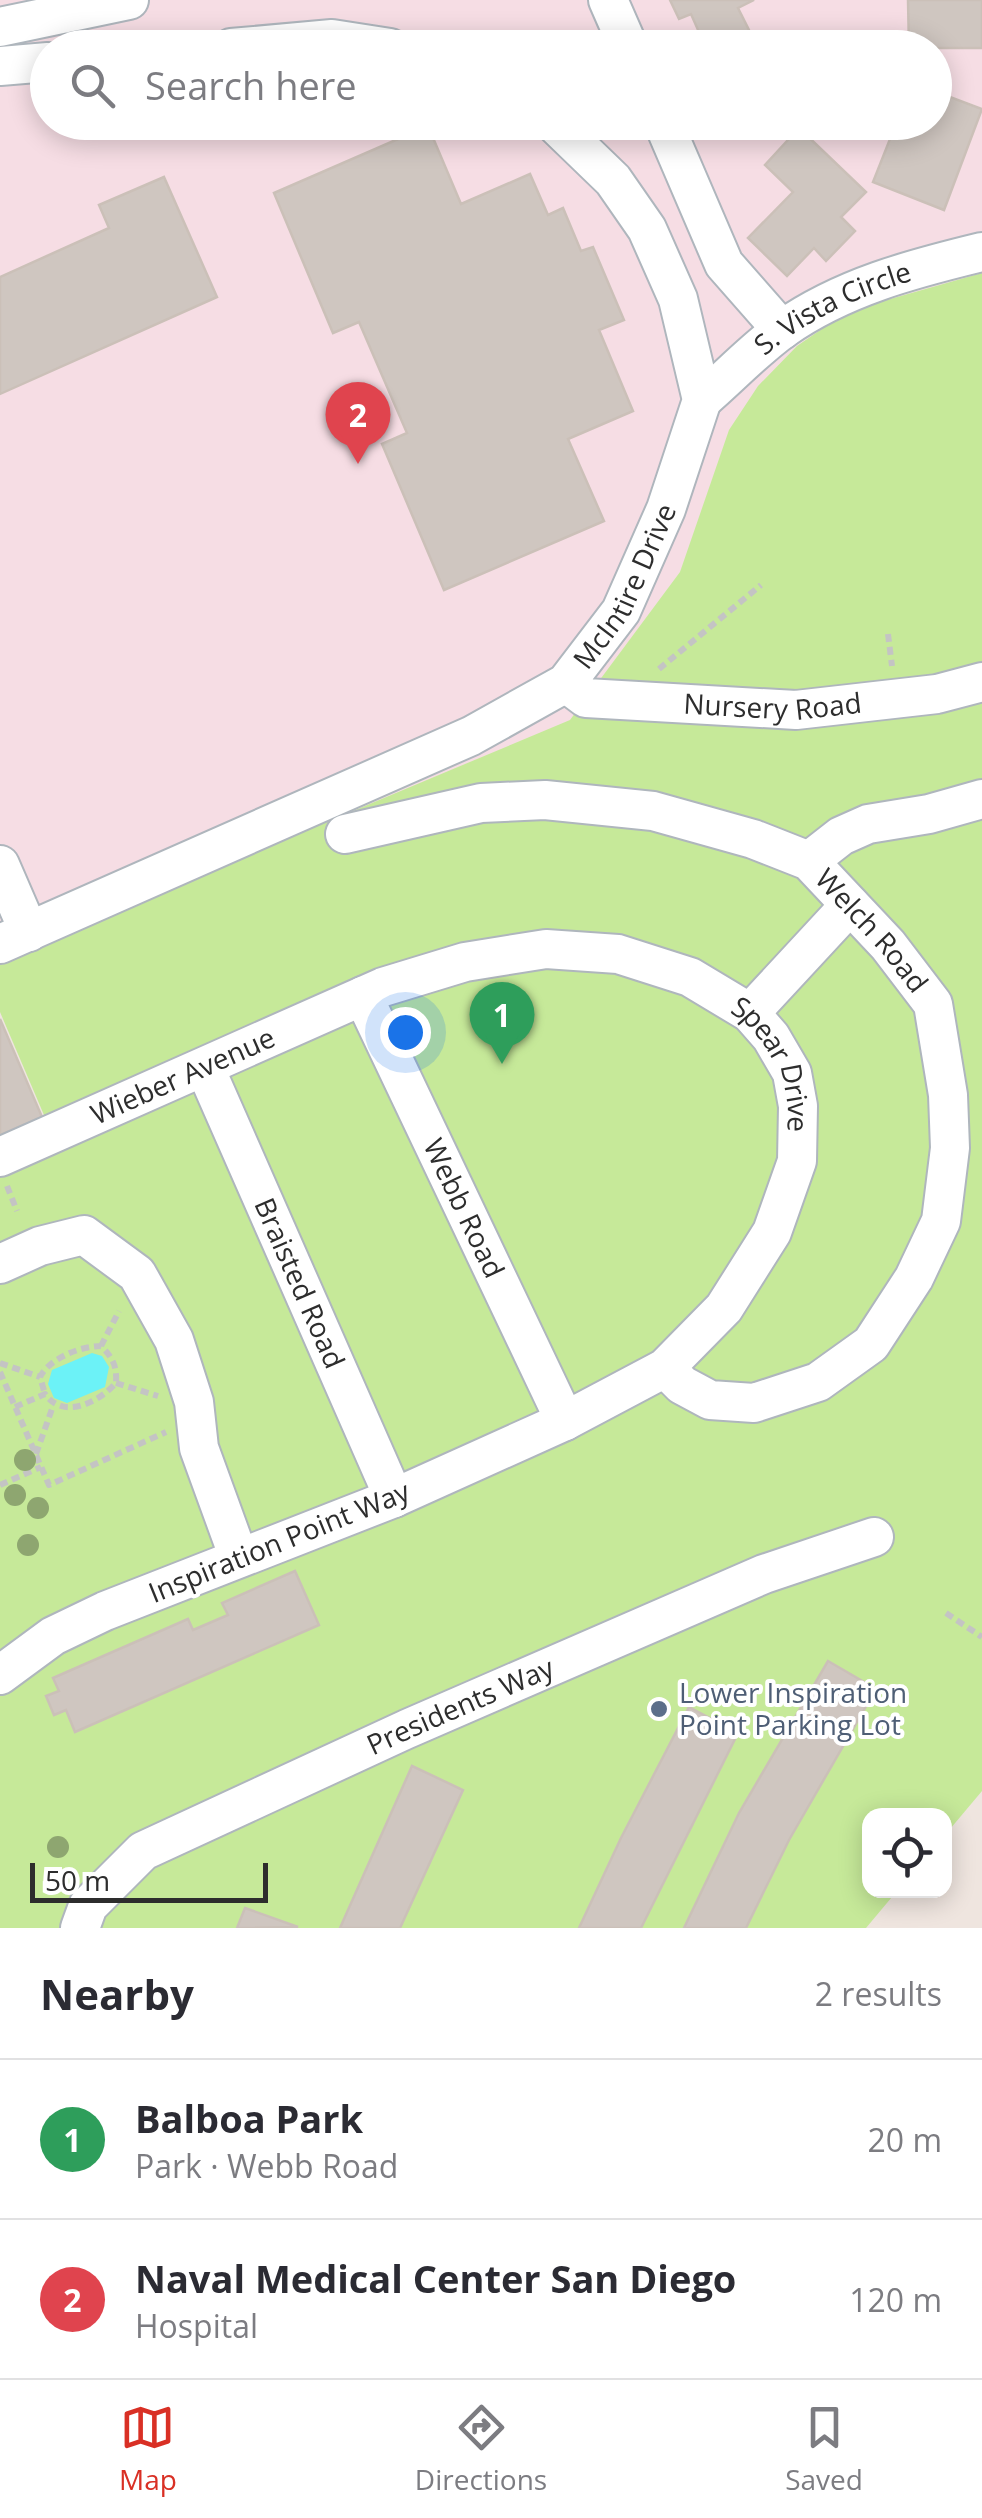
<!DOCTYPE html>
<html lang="en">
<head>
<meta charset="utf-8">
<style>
  :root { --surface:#fff; --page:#f7f7f7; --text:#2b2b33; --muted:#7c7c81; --line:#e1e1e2; --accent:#d93025 }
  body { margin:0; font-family:"Open Sans",sans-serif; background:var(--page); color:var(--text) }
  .controls { position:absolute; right:30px; bottom:30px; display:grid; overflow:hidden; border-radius:20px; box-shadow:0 5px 25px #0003 }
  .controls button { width:90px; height:90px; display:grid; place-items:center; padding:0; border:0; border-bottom:2px solid var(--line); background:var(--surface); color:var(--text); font:50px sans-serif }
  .scale { position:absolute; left:30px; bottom:25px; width:238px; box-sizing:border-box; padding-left:10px; border:5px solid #2d2d2d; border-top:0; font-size:28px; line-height:35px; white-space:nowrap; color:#2d2d2d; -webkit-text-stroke:8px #fff; paint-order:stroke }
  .you { position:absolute; left:405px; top:1032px; width:35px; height:35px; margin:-25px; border:8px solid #fff; border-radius:50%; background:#1a73e8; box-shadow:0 0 0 15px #1a73e833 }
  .badge { display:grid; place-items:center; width:65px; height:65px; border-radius:50%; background:var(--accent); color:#fff; font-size:32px; font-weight:700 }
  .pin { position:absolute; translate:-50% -82px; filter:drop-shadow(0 2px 5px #0008) }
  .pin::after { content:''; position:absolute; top:52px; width:35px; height:30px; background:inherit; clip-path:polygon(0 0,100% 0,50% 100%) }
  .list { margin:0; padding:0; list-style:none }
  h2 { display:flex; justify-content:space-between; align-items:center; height:130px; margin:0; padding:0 40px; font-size:42px }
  h2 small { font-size:32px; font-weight:400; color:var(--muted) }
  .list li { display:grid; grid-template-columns:65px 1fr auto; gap:30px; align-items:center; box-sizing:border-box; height:160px; padding:0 40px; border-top:2px solid var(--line) }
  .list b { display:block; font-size:38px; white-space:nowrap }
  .list p { margin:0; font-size:32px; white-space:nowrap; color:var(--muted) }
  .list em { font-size:32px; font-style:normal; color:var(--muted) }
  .icon { flex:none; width:55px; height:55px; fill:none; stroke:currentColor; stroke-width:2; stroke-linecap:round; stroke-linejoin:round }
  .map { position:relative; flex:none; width:982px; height:1928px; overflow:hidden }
  .search { position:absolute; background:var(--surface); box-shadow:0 5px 25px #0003; left:30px; right:30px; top:30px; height:110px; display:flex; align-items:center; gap:25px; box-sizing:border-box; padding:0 35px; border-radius:55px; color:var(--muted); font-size:38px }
  .sheet { height:450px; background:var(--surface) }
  nav { display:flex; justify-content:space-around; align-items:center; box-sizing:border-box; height:140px; border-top:2px solid var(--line); background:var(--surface); font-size:28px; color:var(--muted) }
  nav a { display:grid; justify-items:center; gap:5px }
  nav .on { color:var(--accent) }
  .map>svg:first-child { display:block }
  .medical { fill:#f6dde4; fill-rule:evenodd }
  .green { fill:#c6e999 }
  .water { fill:#6cf2f7 }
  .building { fill:#cfc6c0; stroke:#cbc0b8; stroke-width:2.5 }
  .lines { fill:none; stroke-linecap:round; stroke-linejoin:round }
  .minor-casing { stroke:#afb6bd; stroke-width:42 }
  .path { stroke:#c4c4c4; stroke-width:6; stroke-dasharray:8 5; stroke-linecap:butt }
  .minor { stroke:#fff; stroke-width:38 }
  .tree { fill:#8ea670 }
  .service-dot { fill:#5c6f8a; stroke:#fff; stroke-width:4 }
  .labels { text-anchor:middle; stroke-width:8; stroke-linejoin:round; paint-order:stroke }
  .street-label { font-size:28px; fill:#2d2d2d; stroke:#fff }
  .service-label { font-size:28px; fill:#4e5e75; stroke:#fff; text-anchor:start }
</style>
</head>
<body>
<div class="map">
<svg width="982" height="1928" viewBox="0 0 982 1928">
  <rect width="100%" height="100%" fill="#efe5df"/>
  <path class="medical" d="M0 0H982V273L848 311 797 346 758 386 729 430 680 572 570 720 0 959ZM48 48H934V122H48Z"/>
  <path class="green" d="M982 273V1791L945 1835 944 1816H870V1890L897 1891 866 1928H0V1135L44 1115 0 1012V959L570 720 680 572 729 430 758 386 797 346 848 311Z"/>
  <path class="water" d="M92 1353 102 1356 109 1367 105 1387 67 1403 54 1398 48 1384 52 1370Z"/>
  <path class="building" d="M670 0H754L738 8 752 36 728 48H706L691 14 679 19Z
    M908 0H982V48H909Z
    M934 91 982 109 944 210 873 182 894 129 878 122H934Z
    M428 126 461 204 530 174 548 215 563 208 581 251 593 247 624 320 599 330 633 411 568 439 604 521 444 590 382 444 407 433 359 322 333 333 274 193Z
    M799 128 866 192 841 217 855 231 826 261 814 248 787 276 748 238 793 192 765 165Z
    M164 177 217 297 0 394V277L109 228 99 205Z
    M0 1019 42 1117 0 1135Z
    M295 1571 319 1625 75 1732 66 1710 54 1715 46 1696 59 1691 53 1678 188 1619 193 1630 228 1615 222 1603Z
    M828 1661 876 1689 789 1840 746 1928H684L739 1813Z
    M689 1707 738 1733 641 1928H579L621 1838Z
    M412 1766 463 1790 400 1928H340Z
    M245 1908 298 1927 237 1928Z"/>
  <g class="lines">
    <defs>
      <g id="minor">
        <path d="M608 0 629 48"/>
        <path d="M0 27 129 0"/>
        <path d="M231 48 332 39 390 48"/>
        <path d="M0 66 48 62"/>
        <path d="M663 122 724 264 782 330"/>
        <path id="s1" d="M702 400C729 377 754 350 783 329 843 287 912 269 982 252"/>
        <path id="s2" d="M566 683 586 698 796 710 937 694 982 682"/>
        <path id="s3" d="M345 834 481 803 545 800 653 811 753 839 809 861 888 945 933 1004 948 1095 950 1148 941 1221 914 1278 871 1344 818 1382 754 1403 710 1400 682 1385 665 1368"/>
        <path d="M809 861 841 836 868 824 929 814 982 799"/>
        <path d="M0 865 29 932"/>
        <path id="s4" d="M0 944 471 736 566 683 621 611 666 509 702 400 678 299 647 229 613 180 553 122"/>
        <path id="s5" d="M363 996 565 1421"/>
        <path d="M750 1013 850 905"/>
        <path id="s6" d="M205 1068 394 1498"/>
        <path id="s7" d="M0 1157 383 987 465 962 546 949 618 954 690 977 750 1013 771 1037 792 1073 798 1106 797 1161 772 1232 724 1308 665 1368 565 1421 394 1498 105 1611 53 1636 0 1675"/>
        <path d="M0 1264 40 1246 84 1235 137 1274 174 1340 194 1402 199 1448 239 1558"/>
        <path id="s8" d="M80 1928 88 1906 143 1851 407 1729 764 1574 874 1537"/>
      </g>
    </defs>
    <use href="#minor" class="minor-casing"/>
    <path class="path" d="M888 634 892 666
      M659 669 761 585
      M7 1186 17 1211
      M101 1346 119 1311
      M0 1363 40 1377
      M0 1372 49 1485 166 1432
      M116 1383 158 1396
      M15 1407 45 1394C63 1420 98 1403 116 1383 117 1366 113 1358 101 1346 81 1346 50 1358 40 1377L45 1394
      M36 1454 53 1406
      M0 1485 41 1467
      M946 1613 982 1637"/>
    <use href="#minor" class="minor"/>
  </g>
  <g class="tree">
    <circle cx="25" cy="1460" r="11"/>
    <circle cx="15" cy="1495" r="11"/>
    <circle cx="38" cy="1508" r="11"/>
    <circle cx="28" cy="1545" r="11"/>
    <circle cx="58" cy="1847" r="11"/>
  </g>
  <circle class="service-dot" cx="659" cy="1709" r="10"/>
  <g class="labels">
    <g class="street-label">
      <text dy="10" stroke="none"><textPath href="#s1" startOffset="162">S. Vista Circle</textPath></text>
      <text dy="10" stroke="none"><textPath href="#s4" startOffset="738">McIntire Drive</textPath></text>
      <text dy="10" stroke="none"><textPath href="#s2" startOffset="212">Nursery Road</textPath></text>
      <text dy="10" stroke="none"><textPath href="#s3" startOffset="570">Welch Road</textPath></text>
      <text dy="10" stroke="none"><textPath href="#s7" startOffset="862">Spear Drive</textPath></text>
      <text dy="10" stroke="none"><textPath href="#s7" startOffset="200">Wieber Avenue</textPath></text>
      <text dy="10" stroke="none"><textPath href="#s5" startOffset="235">Webb Road</textPath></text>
      <text dy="10" stroke="none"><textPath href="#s6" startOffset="235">Braisted Road</textPath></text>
      <text transform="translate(279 1542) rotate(-22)" y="10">Inspiration Point Way</text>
      <text dy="10" stroke="none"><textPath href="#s8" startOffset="450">Presidents Way</textPath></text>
    </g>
    <g class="service-label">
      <text x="679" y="1703">Lower Inspiration<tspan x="679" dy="32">Point Parking Lot</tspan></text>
    </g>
  </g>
</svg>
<div class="controls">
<button><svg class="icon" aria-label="locate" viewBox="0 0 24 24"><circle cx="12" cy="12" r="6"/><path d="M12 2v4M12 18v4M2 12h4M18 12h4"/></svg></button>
</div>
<div class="scale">50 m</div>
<div class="you"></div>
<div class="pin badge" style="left:502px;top:1064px;background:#2e9e5b">1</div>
<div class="pin badge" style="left:358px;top:464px;background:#e0444e">2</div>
<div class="search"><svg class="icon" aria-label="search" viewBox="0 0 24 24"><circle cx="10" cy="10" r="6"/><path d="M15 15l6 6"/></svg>Search here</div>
</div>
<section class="sheet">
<h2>Nearby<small>2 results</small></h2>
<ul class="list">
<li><span class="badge" style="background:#2e9e5b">1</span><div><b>Balboa Park</b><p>Park · Webb Road</p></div><em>20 m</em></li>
<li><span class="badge" style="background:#e0444e">2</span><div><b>Naval Medical Center San Diego</b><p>Hospital</p></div><em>120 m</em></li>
</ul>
</section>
<nav>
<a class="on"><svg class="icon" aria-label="map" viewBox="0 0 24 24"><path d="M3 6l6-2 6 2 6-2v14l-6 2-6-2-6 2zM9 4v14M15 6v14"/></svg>Map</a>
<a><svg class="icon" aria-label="directions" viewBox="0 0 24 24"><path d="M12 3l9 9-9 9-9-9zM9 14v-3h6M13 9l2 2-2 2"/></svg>Directions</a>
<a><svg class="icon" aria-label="saved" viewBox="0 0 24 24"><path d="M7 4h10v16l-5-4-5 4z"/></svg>Saved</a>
</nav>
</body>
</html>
